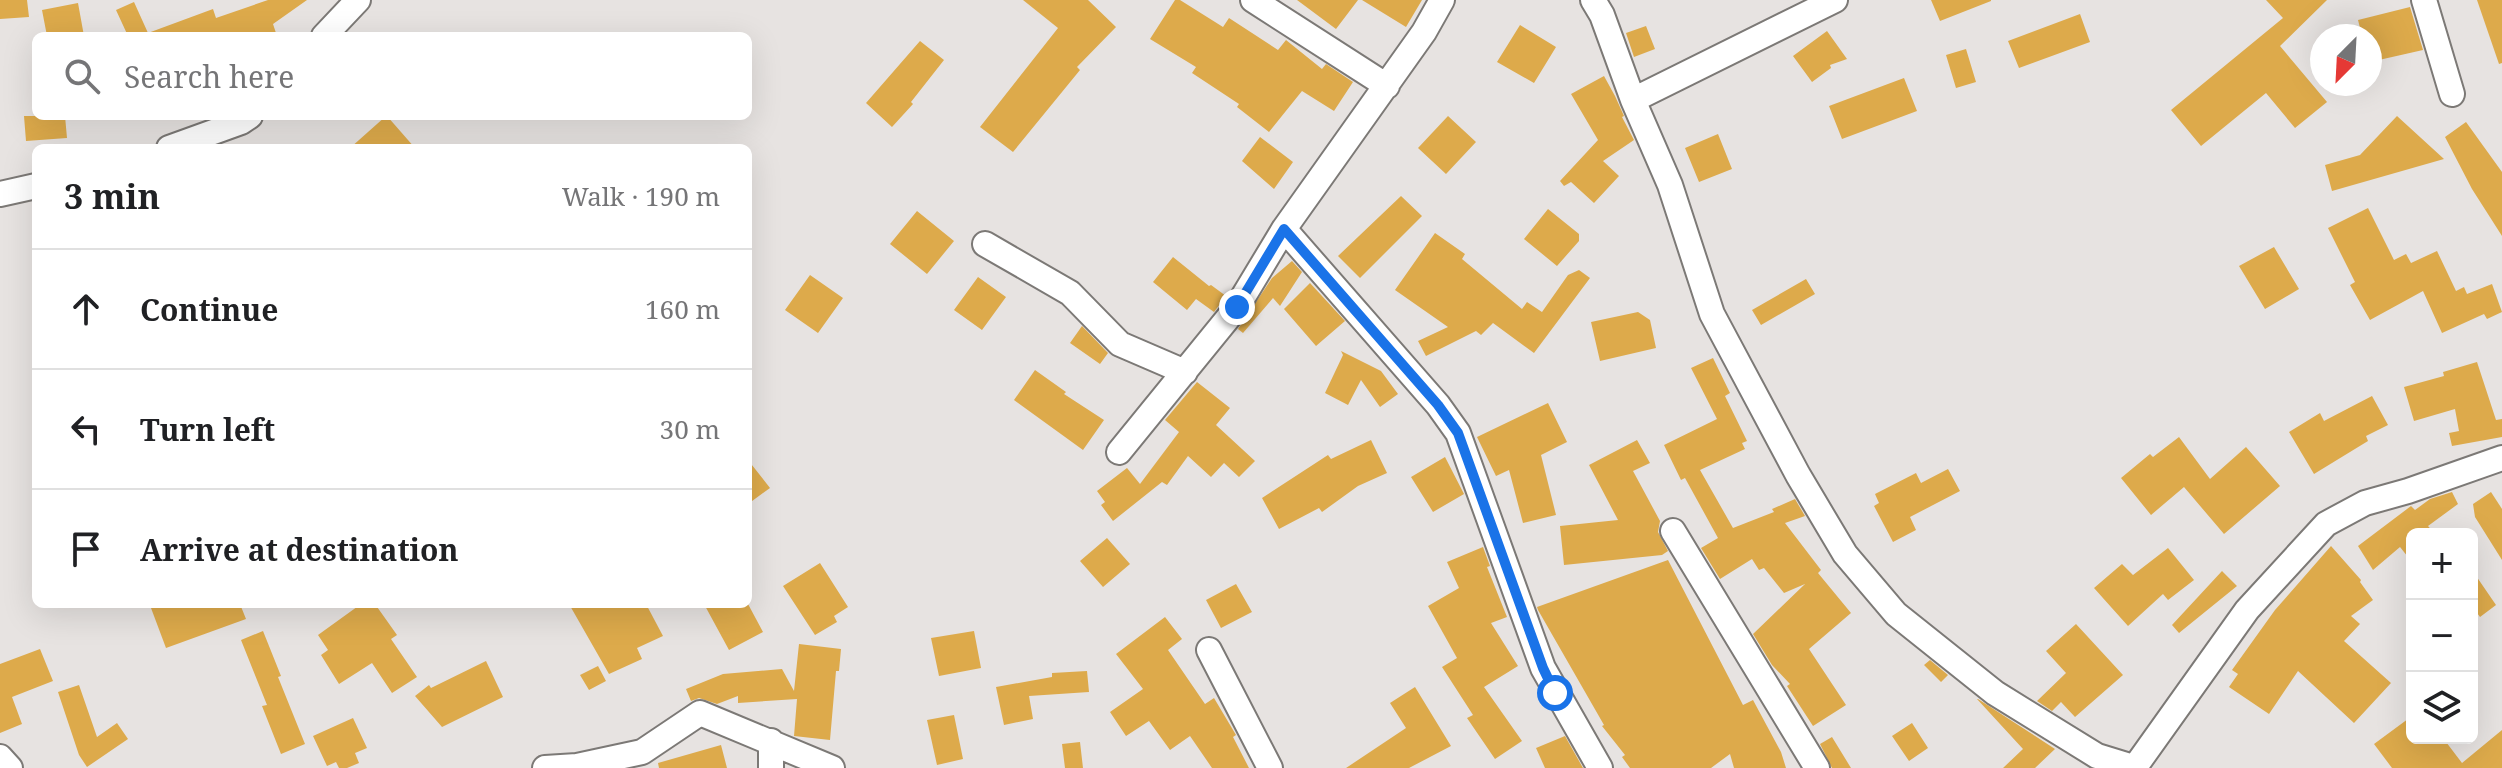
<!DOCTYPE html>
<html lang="en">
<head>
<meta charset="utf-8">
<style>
  :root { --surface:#fff; --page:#f6f6f6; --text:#202124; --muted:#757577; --line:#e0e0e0 }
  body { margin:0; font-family:"Noto Serif",serif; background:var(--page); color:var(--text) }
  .controls { position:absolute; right:24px; bottom:24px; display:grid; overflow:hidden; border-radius:12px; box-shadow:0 8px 32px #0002 }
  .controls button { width:72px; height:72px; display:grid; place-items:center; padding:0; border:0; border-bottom:2px solid var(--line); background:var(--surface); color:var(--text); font:40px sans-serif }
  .compass { position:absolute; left:2310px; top:24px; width:72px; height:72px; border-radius:50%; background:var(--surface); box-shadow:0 8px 32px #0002; rotate:204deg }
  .stop { position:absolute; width:24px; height:24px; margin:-18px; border:6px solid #1a73e8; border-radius:50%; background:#fff }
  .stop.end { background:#1a73e8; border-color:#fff; box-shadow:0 2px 8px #0008 }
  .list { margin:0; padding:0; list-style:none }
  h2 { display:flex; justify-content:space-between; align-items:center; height:104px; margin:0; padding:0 32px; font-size:34px }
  h2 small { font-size:26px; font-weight:400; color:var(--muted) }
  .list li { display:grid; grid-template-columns:52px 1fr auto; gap:24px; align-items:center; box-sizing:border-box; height:120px; padding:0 32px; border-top:2px solid var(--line) }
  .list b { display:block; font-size:30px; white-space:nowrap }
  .list em { font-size:26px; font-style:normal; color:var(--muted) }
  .icon { flex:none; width:44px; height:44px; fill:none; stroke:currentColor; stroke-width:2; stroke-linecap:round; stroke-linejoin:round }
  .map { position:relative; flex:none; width:2502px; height:768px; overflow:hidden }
  .search { position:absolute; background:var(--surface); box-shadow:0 8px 32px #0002; left:32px; top:32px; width:720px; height:88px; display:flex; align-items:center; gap:20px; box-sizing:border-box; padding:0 28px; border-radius:12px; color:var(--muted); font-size:30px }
  .panel { position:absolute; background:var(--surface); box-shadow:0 8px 32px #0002; left:32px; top:144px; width:720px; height:464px; border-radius:12px }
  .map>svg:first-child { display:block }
  .building { fill:#ddaa4b }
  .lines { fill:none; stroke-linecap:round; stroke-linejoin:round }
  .minor-casing { stroke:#7c7976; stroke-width:28 }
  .minor { stroke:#fff; stroke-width:24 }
  .route { stroke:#1a73e8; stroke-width:10 }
</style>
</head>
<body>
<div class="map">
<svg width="2502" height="768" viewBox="0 0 2502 768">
  <rect width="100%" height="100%" fill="#e7e3e1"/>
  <path class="building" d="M0 0H27L29 17 0 19Z
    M268 0H307L273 24 277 36H128L116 10 134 2 148 33 213 9 216 18Z
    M1023 0H1088L1116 27 1077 67 1080 70 1013 152 980 127 1058 28Z
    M1175 0H1180L1223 27 1229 18 1278 50 1286 40 1322 69 1326 64 1353 82 1334 111 1302 91 1269 132 1237 107 1239 104 1192 73 1196 67 1150 39Z
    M1297 0H1358L1336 29Z
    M1362 0H1422L1406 27Z
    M1931 0H1991V1L1940 21Z
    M2266 0H2327L2280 46 2327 102 2295 128 2266 93 2201 146 2171 110 2283 18Z
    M2477 0H2502V63L2499 64Z
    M78 3 84 36H47L42 10Z
    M2410 7 2423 50 2370 62V36H2362L2358 20Z
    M2080 14 2090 42 2019 68 2008 41Z
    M1520 25 1556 47 1534 83 1497 62Z
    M1646 26 1655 49 1634 57 1626 33Z
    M1827 31 1847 59 1830 65 1831 68 1812 82 1793 56Z
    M920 41 944 60 911 102 913 104 892 127 866 103Z
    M1966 49 1976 82 1956 88 1946 55Z
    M1604 76 1615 96 1624 116 1622 117 1634 140 1603 161 1619 176 1594 203 1571 182 1564 186 1560 181 1598 140 1571 94Z
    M1904 78 1917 111 1842 139 1829 106Z
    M24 116H65L67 138 26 141Z
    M387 116 415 148H350L386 116Z
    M1448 116 1476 142 1446 174 1418 148Z
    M2397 116 2444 159 2332 191 2325 165 2360 155Z
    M2466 122 2502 172V236L2472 189 2445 137Z
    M1718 134 1732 169 1699 182 1685 148Z
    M1260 137 1293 162 1274 189 1242 161Z
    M1401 196 1422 216 1360 278 1338 256Z
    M2368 208 2394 260 2406 254 2411 263 2437 251 2456 291 2464 287 2467 294 2492 284 2502 312 2487 319 2484 314 2442 333 2423 291 2370 320 2350 285 2355 282 2328 228Z
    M1548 209 1579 234V241L1557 266 1524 239Z
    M917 211 954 241 927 274 890 244Z
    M1435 233 1465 254 1462 259 1522 309 1527 302 1542 312 1568 275 1579 270 1590 278 1534 353 1493 323 1481 335 1476 331 1426 356 1418 341 1448 327 1395 290Z
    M2274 247 2299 289 2265 309 2239 266Z
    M1173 257 1209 286 1211 285 1226 296 1214 312 1196 299 1187 310 1153 282Z
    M1292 261 1302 272 1280 306 1273 298 1243 333 1238 329 1272 278Z
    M810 275 843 298 818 333 785 310Z
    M978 277 1006 297 982 330 954 310Z
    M1806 279 1815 294 1761 325 1752 310Z
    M1310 283 1345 321 1316 346 1284 309Z
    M1638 312 1650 320 1656 348 1600 361 1591 322Z
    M1082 326 1108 353 1100 364 1070 343Z
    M1341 351 1381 371 1398 394 1380 407 1361 380 1348 405 1325 393 1343 355Z
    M1713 358 1730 393 1725 396 1747 441 1742 443 1745 449 1700 470 1733 528 1774 512 1772 509 1795 499 1805 516 1785 523 1821 570 1818 573 1851 613 1809 649 1846 705 1813 726 1787 686 1790 684 1772 665 1753 634 1805 584 1784 593 1764 568 1759 570 1752 559 1720 579 1701 548 1718 538 1685 478 1681 480 1664 445 1717 419 1691 368Z
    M2477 362 2496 420 2502 419V437L2452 446 2449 433 2459 431 2455 409 2414 421 2404 387 2444 376 2443 372Z
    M1035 370 1066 392 1064 394 1104 420 1083 450 1014 400Z
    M1197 382 1230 408 1216 425 1255 461 1239 477 1224 463 1211 477 1188 456 1167 485 1162 482 1113 521 1101 505 1105 502 1097 491 1127 468 1140 484 1179 432 1165 420Z
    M2372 396 2388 425 2366 436 2368 441 2314 474 2289 432 2320 413 2324 421Z
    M1548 403 1567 442 1541 455 1556 515 1523 523 1509 470 1496 476 1477 437Z
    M2179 437 2210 479 2246 447 2280 486 2224 534 2184 487 2151 515 2121 478 2150 454 2153 457Z
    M1371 440 1387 473 1358 486 1322 512 1319 508 1279 529 1262 498 1328 455 1331 459Z
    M1637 440 1650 463 1633 471 1660 521 1658 532 1668 551 1662 555 1564 565 1560 526 1618 520 1589 465Z
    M1445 457 1464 494 1433 512 1411 477Z
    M748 460 770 488 748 504Z
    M1948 469 1960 491 1910 517 1916 530 1893 542 1874 506 1879 503 1875 494 1916 473 1921 483Z
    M2452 492 2458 504 2428 526 2435 534H2412V562L2400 547 2373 570 2358 546 2411 506 2415 510 2430 499Z
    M2491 492 2502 509V560L2475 517 2473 504Z
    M1107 538 1130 564 1103 587 1080 561Z
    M2331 546 2361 580 2360 582 2373 600 2351 616 2360 624 2344 641 2391 683 2354 723 2298 671 2269 714 2229 687 2238 674 2232 670 2275 610Z
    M1483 547 1490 566 1487 567 1507 617 1491 623 1518 666 1484 687 1522 741 1495 759 1467 718 1473 715 1442 667 1457 658 1428 606 1459 588 1447 562Z
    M2168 548 2194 580 2168 600 2163 594 2128 626 2094 588 2122 564 2133 575Z
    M1668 560 1743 705 1753 700 1781 752 1786 768H1734L1730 754 1711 768H1630L1622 757 1625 755 1602 726 1604 725 1538 610 1537 607Z
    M820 563 848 607 834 616 837 622 815 635 783 586Z
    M2472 570 2496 605 2480 617 2472 606Z
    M2222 571 2237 586 2179 633 2172 625Z
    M1236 584 1252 612 1221 628 1206 600Z
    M161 604H240L246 619 166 648 151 608Z
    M361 604H375L397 635 391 639 417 677 392 693 372 663 339 684 321 655 328 650 318 635Z
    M569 604H646L663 636 637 648 642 659 609 674Z
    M704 604H748L763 632 729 650Z
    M1165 617 1182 639 1168 650 1205 704 1214 698 1236 735 1233 737 1249 768H1212L1190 736 1170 750 1149 721 1126 736 1110 712 1143 689 1116 654Z
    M2076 624 2123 675 2075 717 2061 702 2052 711 2037 701 2066 673 2046 651Z
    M263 631 281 676 278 677 305 744 281 754 262 706 267 705 241 640Z
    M974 631 981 668 939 676 931 638Z
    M799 644 841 649 839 671H836L830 740 794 736 797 699 738 703V696L717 704 699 698 691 701 686 689 723 674 782 669 794 691Z
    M40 649 53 681 12 697 22 724 0 733V664Z
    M1930 660 1948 675 1941 682 1924 665Z
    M486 661 503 697 442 727 415 696 429 685 431 688Z
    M598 666 606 681 589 690 580 675Z
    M1087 671 1089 692 1029 696 1033 719 1004 725 996 687 1052 677V673Z
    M79 685 97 737 117 723 128 739 87 767 79 755 58 692Z
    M1415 687 1451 746 1409 768H1346L1406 728 1390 703Z
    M1977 699H1978L2055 749 2035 768H2003L2023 749Z
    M954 715 963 759 937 765 927 720Z
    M2412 716V738H2443L2462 763 2502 730V768H2392L2374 744Z
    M353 718 367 748 355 753 359 763 347 768H339L336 762 327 766 313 736Z
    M1912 723 1928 748 1909 761 1892 736Z
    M1565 736 1583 768H1545L1536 748Z
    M1832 737 1851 768H1832L1820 744Z
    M1080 742 1083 768H1065L1062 744Z
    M721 745 727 768H659L658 763Z"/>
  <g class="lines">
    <defs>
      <path id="minor" d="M1253 0 1387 86
        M1593 0 1602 15 1633 100 1670 185 1712 314 1798 475 1845 554 1896 614 1995 693 2097 756 2136 768
        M2424 0 2452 94
        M324 36 358 0
        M1633 100 1835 0
        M169 148 241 122 250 116
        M0 194 36 186
        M1284 229 1438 405 1458 433 1543 668 1600 768
        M985 244 1070 293 1120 344 1185 372
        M1119 452 1237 307 1284 229 1424 32 1442 0
        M1673 531 1817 768
        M1209 650 1270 768
        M0 757 10 768
        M2135 767 2247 610 2326 524 2365 503 2408 491 2502 458
        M545 768 577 766 642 752 700 713 832 768
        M771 768V741"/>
    </defs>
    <use href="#minor" class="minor-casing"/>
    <use href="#minor" class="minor"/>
  </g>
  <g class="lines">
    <path class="route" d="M1237 307 1284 229 1438 405 1458 433 1543 668 1555 693"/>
  </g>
</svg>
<div class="controls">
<button>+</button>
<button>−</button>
<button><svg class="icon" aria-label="layers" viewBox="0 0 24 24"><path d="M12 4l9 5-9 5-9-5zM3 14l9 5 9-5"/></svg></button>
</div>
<svg class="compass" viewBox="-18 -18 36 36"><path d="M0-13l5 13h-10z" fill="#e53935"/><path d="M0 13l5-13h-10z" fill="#757577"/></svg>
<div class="stop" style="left:1555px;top:693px"></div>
<div class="stop end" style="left:1237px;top:307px"></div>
<div class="search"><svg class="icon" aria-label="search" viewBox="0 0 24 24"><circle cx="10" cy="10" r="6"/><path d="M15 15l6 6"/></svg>Search here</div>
<section class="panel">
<h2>3 min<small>Walk · 190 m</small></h2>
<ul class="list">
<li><svg class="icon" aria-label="ahead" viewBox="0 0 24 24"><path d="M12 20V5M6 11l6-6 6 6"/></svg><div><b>Continue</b></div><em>160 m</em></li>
<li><svg class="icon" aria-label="left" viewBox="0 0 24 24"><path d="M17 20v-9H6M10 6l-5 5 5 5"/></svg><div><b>Turn left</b></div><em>30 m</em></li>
<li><svg class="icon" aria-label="arrive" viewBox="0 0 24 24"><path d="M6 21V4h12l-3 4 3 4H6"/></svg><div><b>Arrive at destination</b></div></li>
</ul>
</section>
</div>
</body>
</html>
